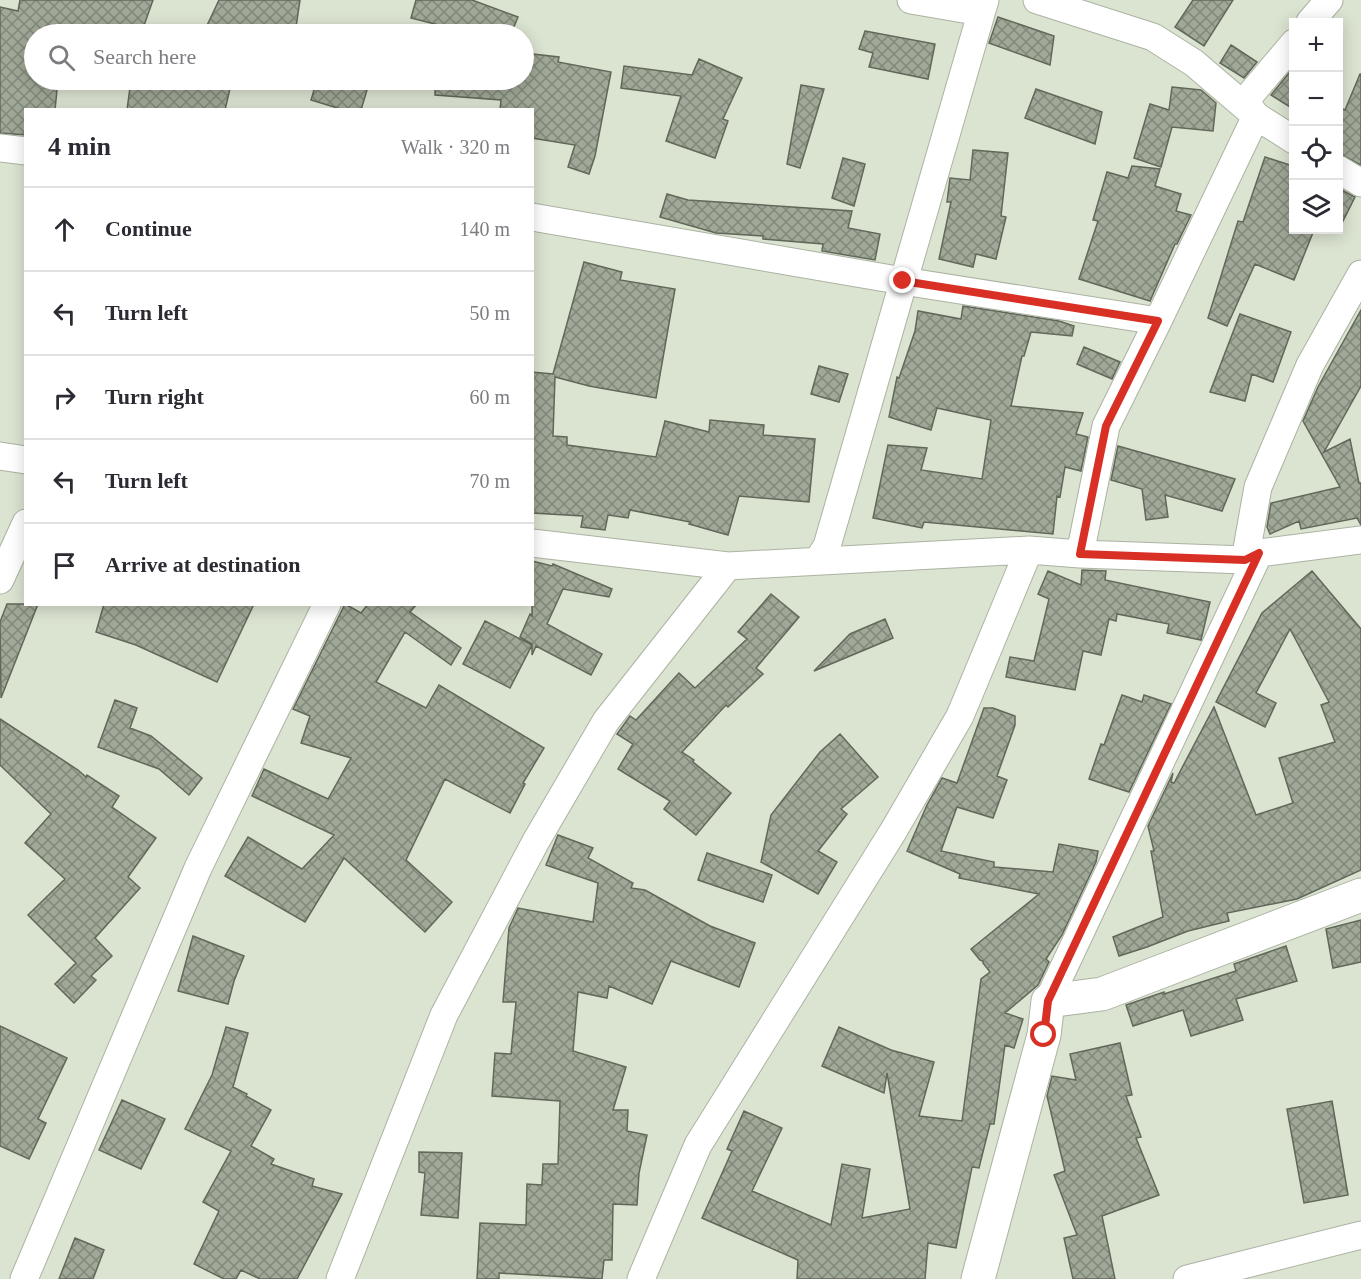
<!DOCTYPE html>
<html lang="en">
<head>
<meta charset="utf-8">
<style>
  :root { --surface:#fff; --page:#f2f2f3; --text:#2b2b33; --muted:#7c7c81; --line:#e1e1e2 }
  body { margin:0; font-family:Georgia,serif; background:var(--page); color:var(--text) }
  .controls { position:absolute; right:18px; top:18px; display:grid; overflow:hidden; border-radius:0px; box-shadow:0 3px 15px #0003 }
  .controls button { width:54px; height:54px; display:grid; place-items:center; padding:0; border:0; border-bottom:2px solid var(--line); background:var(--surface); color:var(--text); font:30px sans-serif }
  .stop { position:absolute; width:18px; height:18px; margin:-14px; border:4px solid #d93025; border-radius:50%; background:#fff }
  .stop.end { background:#d93025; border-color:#fff; box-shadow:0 2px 6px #0008 }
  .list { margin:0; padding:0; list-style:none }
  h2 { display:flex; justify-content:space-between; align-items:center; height:78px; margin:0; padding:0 24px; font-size:26px }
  h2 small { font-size:20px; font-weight:400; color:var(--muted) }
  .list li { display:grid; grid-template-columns:39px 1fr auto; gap:18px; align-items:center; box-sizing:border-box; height:84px; padding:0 24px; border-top:2px solid var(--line) }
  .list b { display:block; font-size:22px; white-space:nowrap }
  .list em { font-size:20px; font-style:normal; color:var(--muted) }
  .icon { flex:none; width:33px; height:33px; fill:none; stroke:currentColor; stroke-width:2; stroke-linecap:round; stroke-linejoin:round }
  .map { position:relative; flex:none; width:1361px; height:1279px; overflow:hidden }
  .search { position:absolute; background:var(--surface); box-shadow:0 3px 15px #0003; left:24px; top:24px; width:510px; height:66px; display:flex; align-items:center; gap:15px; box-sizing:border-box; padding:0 21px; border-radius:33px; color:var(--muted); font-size:22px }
  .panel { position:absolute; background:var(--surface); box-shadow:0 3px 15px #0003; left:24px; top:108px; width:510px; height:498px; border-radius:0px }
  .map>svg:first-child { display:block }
  .building { fill:url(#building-cross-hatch); stroke:#616859; stroke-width:1.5 }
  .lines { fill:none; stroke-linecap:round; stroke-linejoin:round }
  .minor-casing { stroke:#abb3a2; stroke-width:29 }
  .tertiary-casing { stroke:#abb3a2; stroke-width:35 }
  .minor { stroke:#fff; stroke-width:27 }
  .tertiary { stroke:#fff; stroke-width:33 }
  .route { stroke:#d93025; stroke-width:8 }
</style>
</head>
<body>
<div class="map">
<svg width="1361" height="1279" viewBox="0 0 1361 1279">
  <defs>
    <pattern id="building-cross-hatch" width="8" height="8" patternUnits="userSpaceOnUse" patternTransform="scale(1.5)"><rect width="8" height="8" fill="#a0a897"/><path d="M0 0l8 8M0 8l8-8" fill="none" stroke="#81887a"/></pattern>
  </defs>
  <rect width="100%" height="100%" fill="#dbe3d1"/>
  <path class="building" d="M20 0H153L141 34H34V80H58L55 110H26V135L0 133V7L18 11Z
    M219 0H300L295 34H203Z
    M416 0H472L518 17 511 34H474L411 18Z
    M1193 0H1233L1204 46 1175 27Z
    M998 17 1054 36 1050 65 989 43Z
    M865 31 935 44 928 79 869 67 873 53 859 49Z
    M1231 45 1257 62 1244 78 1220 63Z
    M524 53 559 57 558 62 611 72 595 156 589 174 568 167 575 145 532 138V110H500L501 100 435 95V80H524Z
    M699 59 742 78 723 119 728 121 715 158 666 141 681 96 621 88 624 66 692 75Z
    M1293 68V109L1271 95Z
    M1360 74H1361V165L1338 153V107L1345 110Z
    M131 80H232L225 110H127Z
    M317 80H370L361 110H344L311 100Z
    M801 85 824 89 800 168 787 164Z
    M1172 87 1201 90 1216 103 1213 131 1172 127 1161 167 1134 158 1150 104 1169 110Z
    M1036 89 1102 112 1095 144 1025 118Z
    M973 150 1008 153 1001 216 1006 217 996 259 976 254 973 267 939 259 951 202H947L950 178 970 180Z
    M1265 157 1293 166V230H1314L1294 280 1255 264 1227 326 1208 318 1238 221 1243 222Z
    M843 158 865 164 854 206 832 198Z
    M1132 166 1160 169 1155 186 1181 194 1176 211 1191 215 1177 244H1175L1150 301 1079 279 1098 221 1093 220 1107 172 1128 178Z
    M1338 188 1355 197 1338 231Z
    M667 194 688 200 852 211 848 228 880 234 875 260 822 251 823 244 763 239V236L716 233 660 217Z
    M584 262 622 272 620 280 675 289 656 398 589 386 555 377 553 436 567 437V445L656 457 665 421 709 432 710 420 764 425 763 435 815 439 809 502 739 496 728 535 689 524 690 522 630 510 628 518 608 515 605 530 581 527 583 516 532 513V372L553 374Z
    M963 306 1059 321 1074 326 1072 336 1031 332 1024 356H1022L1011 406 1083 413 1076 434 1088 437 1081 471 1065 467 1060 497 1057 496 1053 534 924 522 922 528 873 518 888 445 927 448 921 470 982 479 991 420 937 408 931 430 889 417 897 377 899 378 915 331 918 311 961 319Z
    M1361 310V386L1324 452 1350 439 1359 483H1361V525L1357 518 1301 529 1299 521 1270 534 1267 527 1271 503 1340 487 1303 421 1318 387Z
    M1240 314 1291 332 1273 382 1252 374 1245 401 1210 392Z
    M1084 347 1120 362 1112 379 1077 364Z
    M819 366 848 374 839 402 811 394Z
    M1118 446 1235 479 1222 511 1165 495 1168 517 1146 520 1142 489 1111 480Z
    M532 561 552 566 553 564 612 589 609 597 563 589 547 624 602 654 591 675 536 646 532 655V644L520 637 530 614 532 616Z
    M1082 570 1106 571 1105 580 1210 602 1201 640 1167 633 1169 624 1117 614 1116 621 1109 619 1101 655 1083 651 1075 690 1006 677 1010 657 1034 661 1049 599 1038 594 1048 571 1081 585Z
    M1312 571 1361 629V870L1297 899 1227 913 1229 921 1188 931 1147 947 1119 956 1113 937 1163 917 1151 851H1154L1148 826 1173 773 1171 782 1174 783 1214 707 1256 815 1293 803 1279 758 1335 742 1321 705 1329 702 1290 629 1256 693 1276 703 1265 727 1216 702 1262 613Z
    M771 594 799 617 756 668 763 674 728 707 726 705 682 752 694 760 693 762 731 793 696 835 664 809 670 801 618 769 633 744 617 734 630 716 636 720 679 673 695 688 747 639 738 632Z
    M7 604H38L1 698 0 622Z
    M104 604H254L217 682 136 645 96 632Z
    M345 604 361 613 368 604H417L410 612 461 648 451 665 405 632 376 682 426 708 439 685 544 748 523 783 525 784 510 813 445 779 406 860 452 902 425 932 344 858 305 922 225 876 248 837 302 869 334 835 252 796 264 769 328 799 351 758 301 743 310 716 293 709Z
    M885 619 893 638 814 671 850 634Z
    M485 621 532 645 510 688 463 664Z
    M1122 695 1142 702 1144 695 1171 704 1129 792 1089 779 1101 744 1104 745Z
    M115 700 137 708 130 728 151 736 202 778 189 795 159 769 98 747Z
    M984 708H993L1015 716V725L997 776 1007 780 993 818 957 807 941 851 994 862V867L1053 872 1059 844 1098 851 1096 862 1062 935 1046 959 1049 962 1038 985 1005 1013 1023 1019 1014 1048 1005 1045 994 1124H990L979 1168 972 1167 956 1248 928 1243 925 1279H797L798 1260 702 1218 732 1151 727 1149 744 1111 782 1128 752 1191 831 1225 842 1164 870 1169 862 1218 910 1209 887 1073 884 1093 822 1066 839 1027 891 1050 934 1062 919 1116 962 1121 981 979 990 972 983 963V961L980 960 971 949 1039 894 959 878 960 874 907 851 927 805 942 778 957 783Z
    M0 719 78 770 86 777 87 775 119 796 112 807 156 838 128 877 140 888 95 938 112 956 91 976 96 980 74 1003 55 984 76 963 28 915 65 879 25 843 51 814 0 765Z
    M840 734 878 777 841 809 847 814 818 851 837 862 818 894 761 862 771 815 820 752Z
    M558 835 593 848 588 858 633 883 631 888 645 890 710 926 755 943 739 987 671 961 652 1004 609 986 607 998 578 992 573 1051 626 1067 613 1110H628L627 1131 647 1135 639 1173 637 1205 613 1204 612 1260H604L602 1279 499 1273V1279H477L480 1223 526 1225 527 1184 542 1185 543 1164H558L560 1101 492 1096 495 1053 511 1054 516 1002H503L509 928 518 908 593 922 598 883 546 865Z
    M707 853 772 875 763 902 698 880Z
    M1361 920V962L1333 968 1326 929Z
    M193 936 244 956 234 981 228 1004 178 991Z
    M1286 946 1297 981 1236 999 1243 1020 1191 1036 1183 1010 1133 1026 1126 1005 1164 992V994L1236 971 1234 964Z
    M0 1026 67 1058 38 1119 46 1123 29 1159 0 1146Z
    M226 1027 248 1033 233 1087 247 1094 246 1096 271 1110 251 1146 274 1159 271 1164 314 1179 312 1186 342 1194 297 1279H260L241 1270 236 1279H224L194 1264 219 1211 203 1202 231 1151 185 1129 212 1075Z
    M1120 1043 1132 1095 1126 1096 1141 1137 1136 1138 1159 1195 1102 1216 1115 1279H1073L1064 1238 1077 1235 1054 1175 1065 1171 1047 1096 1052 1076 1076 1080 1070 1054Z
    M122 1100 165 1119 141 1169 99 1150Z
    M1332 1101 1348 1195 1304 1203 1287 1109Z
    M419 1152 462 1153 458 1218 421 1215 425 1173 419 1172Z
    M75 1238 104 1250 93 1279H59Z"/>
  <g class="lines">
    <defs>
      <path id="minor" d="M911 0 981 12
        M1037 0 1153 37 1194 63 1256 116 1294 140
        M1310 22 1329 0
        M0 148 26 151
        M1338 169 1361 183
        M532 217 903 281 1158 321
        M0 456 26 460
        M532 543 728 566 1029 550 1080 554 1245 560 1259 553 1361 540
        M1080 554 1106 426 1158 321 1256 116 1245 101 1294 43
        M818 560 827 546 985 0
        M1245 560 1258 487 1310 365 1361 274
        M0 580 26 523
        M1048 1001 1259 553
        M24 1279 198 868 327 604
        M340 1279 444 1015 536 841 606 721 728 566
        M641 1279 698 1145 894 830 960 716 1029 550
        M1187 1279 1361 1235"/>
      <path id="tertiary" d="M978 1279 1044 1035 1048 1001 1102 994 1361 895"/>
    </defs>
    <use href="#minor" class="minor-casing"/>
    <use href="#tertiary" class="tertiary-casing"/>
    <use href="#minor" class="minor"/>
    <use href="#tertiary" class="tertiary"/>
  </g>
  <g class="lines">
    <path class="route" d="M903 281 1158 321 1106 426 1080 554 1245 560 1259 553 1048 1001 1044 1035"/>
  </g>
</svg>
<div class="controls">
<button>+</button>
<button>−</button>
<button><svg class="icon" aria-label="locate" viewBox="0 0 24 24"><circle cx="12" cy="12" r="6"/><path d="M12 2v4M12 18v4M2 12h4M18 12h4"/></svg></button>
<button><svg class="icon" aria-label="layers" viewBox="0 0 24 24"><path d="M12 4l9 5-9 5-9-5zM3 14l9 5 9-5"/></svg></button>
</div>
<div class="stop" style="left:1044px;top:1035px"></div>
<div class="stop end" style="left:903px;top:281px"></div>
<div class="search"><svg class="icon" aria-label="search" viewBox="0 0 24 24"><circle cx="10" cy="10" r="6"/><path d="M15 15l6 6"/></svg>Search here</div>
<section class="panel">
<h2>4 min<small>Walk · 320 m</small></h2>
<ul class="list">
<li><svg class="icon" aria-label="ahead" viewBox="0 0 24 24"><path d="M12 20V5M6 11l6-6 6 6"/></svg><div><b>Continue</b></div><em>140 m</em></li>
<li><svg class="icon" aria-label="left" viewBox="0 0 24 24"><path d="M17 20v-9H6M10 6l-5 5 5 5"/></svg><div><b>Turn left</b></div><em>50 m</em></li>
<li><svg class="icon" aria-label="right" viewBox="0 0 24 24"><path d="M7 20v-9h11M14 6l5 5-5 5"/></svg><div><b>Turn right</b></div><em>60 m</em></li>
<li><svg class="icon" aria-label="left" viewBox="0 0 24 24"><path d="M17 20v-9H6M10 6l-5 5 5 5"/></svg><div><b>Turn left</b></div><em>70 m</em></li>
<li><svg class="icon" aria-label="arrive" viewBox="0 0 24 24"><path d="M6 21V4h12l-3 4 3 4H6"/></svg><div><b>Arrive at destination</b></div></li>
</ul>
</section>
</div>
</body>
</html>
